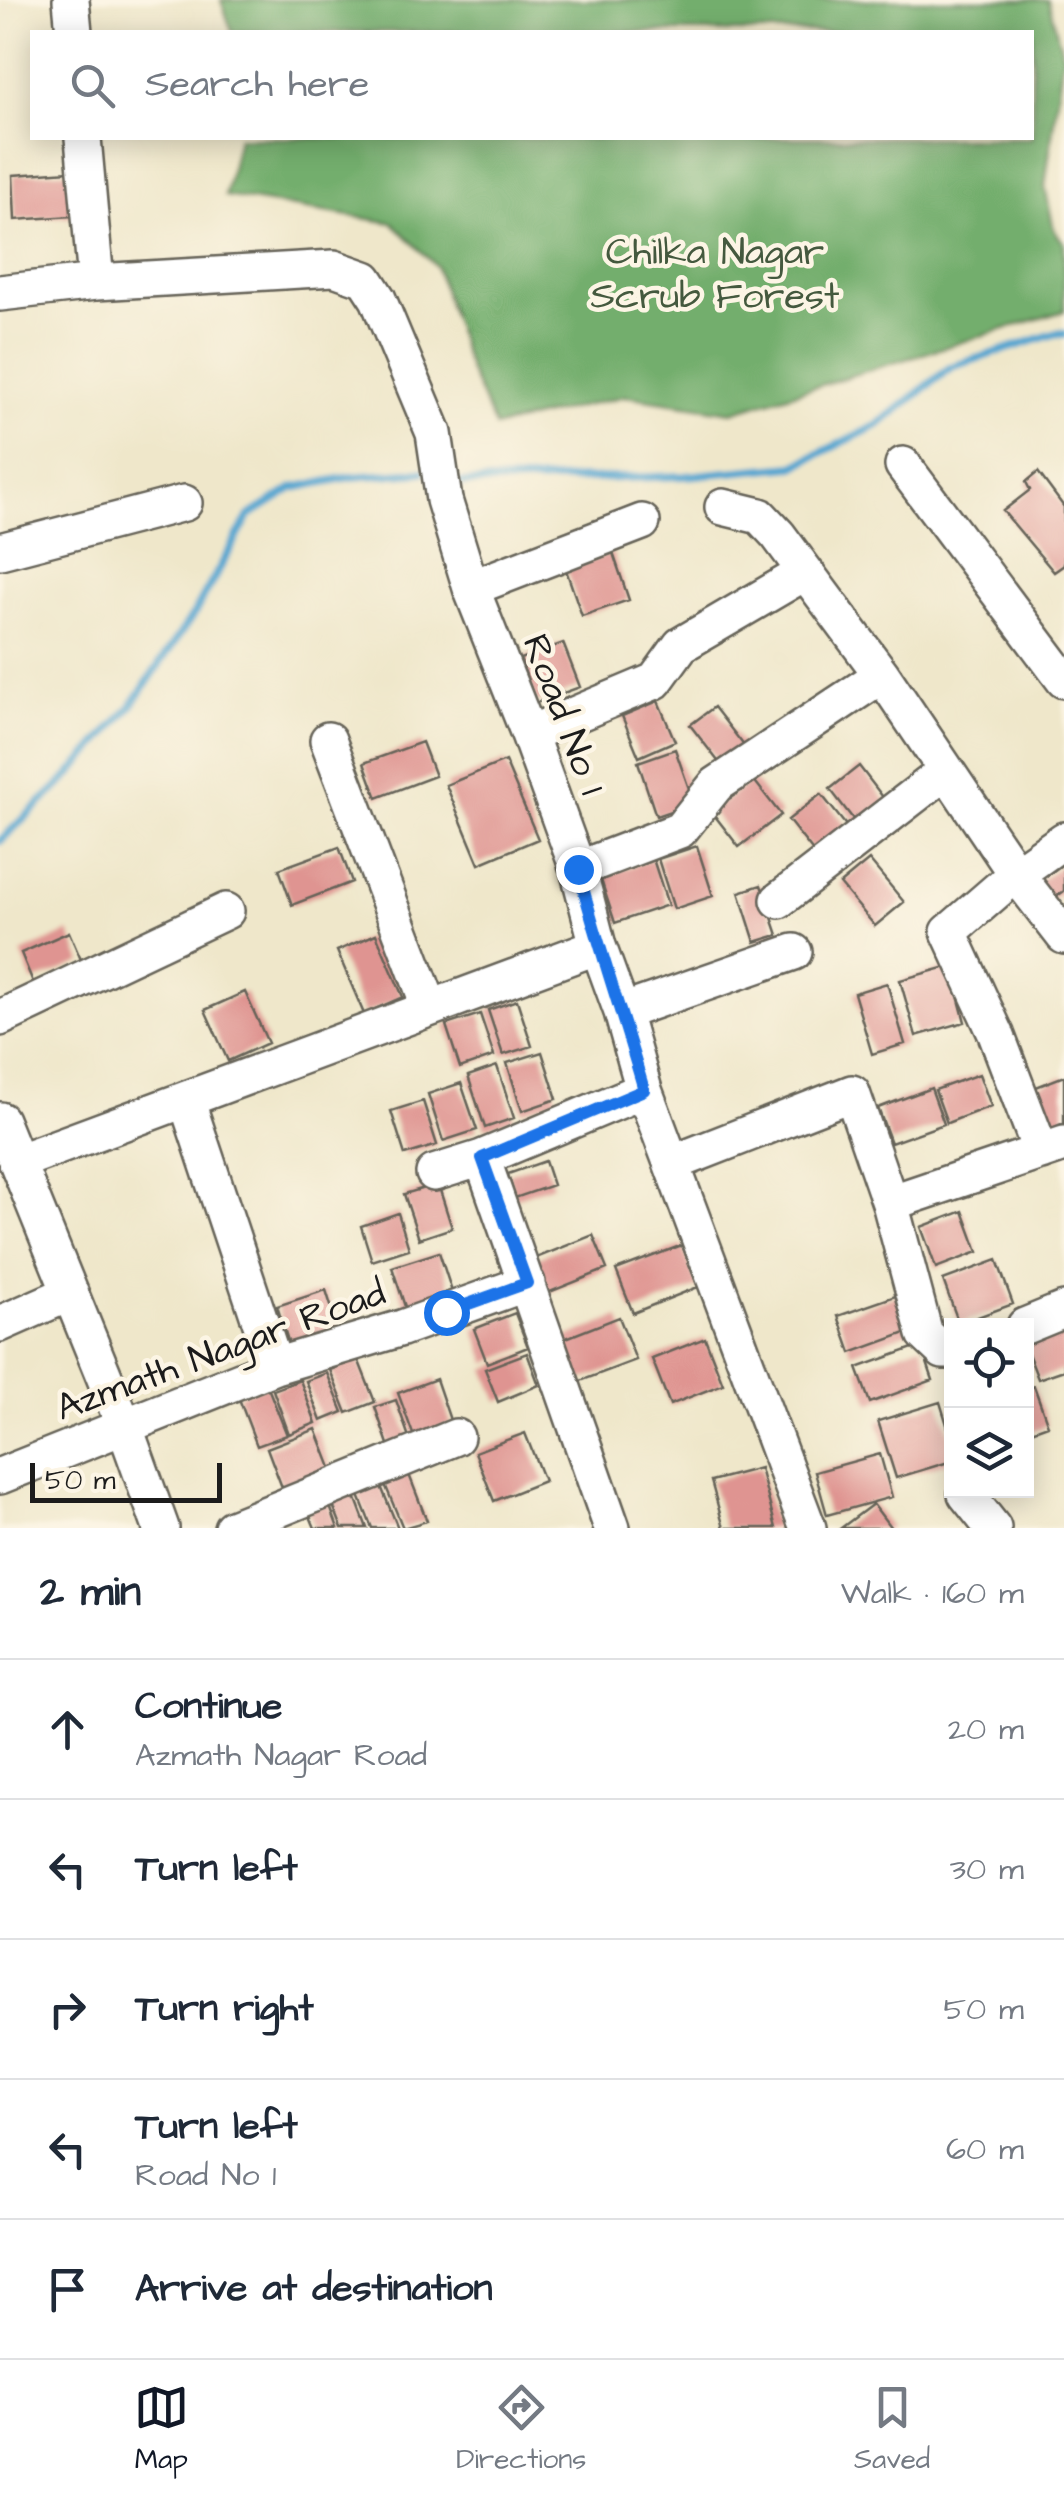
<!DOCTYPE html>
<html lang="en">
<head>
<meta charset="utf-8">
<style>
  :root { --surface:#fff; --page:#f2f2f3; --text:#1f2937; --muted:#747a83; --line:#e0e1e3; --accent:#111827 }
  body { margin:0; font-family:"Architects Daughter",sans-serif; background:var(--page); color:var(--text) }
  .controls { position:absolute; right:30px; bottom:30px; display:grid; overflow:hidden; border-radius:0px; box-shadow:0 5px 25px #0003 }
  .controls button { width:90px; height:90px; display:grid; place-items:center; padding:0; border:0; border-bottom:2px solid var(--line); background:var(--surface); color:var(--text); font:50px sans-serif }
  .scale { position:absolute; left:30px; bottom:25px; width:192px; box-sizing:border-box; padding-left:10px; border:5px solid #1c1c1c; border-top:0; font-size:28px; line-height:35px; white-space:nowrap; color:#1c1c1c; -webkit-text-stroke:8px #fcf5e5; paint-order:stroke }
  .stop { position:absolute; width:30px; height:30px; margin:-22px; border:8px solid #1a73e8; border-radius:50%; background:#fff }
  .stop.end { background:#1a73e8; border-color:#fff; box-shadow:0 2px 10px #0008 }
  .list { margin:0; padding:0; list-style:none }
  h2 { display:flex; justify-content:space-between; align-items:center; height:130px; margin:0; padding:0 40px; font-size:42px }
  h2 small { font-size:32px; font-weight:400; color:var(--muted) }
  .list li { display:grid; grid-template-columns:65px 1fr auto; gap:30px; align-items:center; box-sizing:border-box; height:140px; padding:0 40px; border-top:2px solid var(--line) }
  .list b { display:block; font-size:38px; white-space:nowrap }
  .list p { margin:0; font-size:32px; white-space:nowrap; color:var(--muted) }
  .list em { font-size:32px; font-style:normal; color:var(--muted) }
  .icon { flex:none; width:55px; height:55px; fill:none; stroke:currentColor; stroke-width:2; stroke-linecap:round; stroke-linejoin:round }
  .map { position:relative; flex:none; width:1064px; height:1528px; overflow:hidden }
  .search { position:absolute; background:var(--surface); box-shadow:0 5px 25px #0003; left:30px; right:30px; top:30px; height:110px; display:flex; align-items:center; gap:25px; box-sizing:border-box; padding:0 35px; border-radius:0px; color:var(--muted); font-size:38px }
  .sheet { height:830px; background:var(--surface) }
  nav { display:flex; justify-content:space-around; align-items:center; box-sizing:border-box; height:140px; border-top:2px solid var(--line); background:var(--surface); font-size:28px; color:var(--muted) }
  nav a { display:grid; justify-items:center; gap:5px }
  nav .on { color:var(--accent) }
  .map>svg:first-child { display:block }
  .forest { fill:#73ae6d; stroke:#486544; stroke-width:2.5 }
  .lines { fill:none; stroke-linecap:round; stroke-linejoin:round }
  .stream { stroke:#56a6d0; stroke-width:8 }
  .building { fill:#df9491 }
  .minor-casing { stroke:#666359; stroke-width:40 }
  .minor { stroke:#fff; stroke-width:35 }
  .route { stroke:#1a73e8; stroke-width:12 }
  .labels { text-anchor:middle; stroke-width:9; stroke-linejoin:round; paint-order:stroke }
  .park-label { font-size:38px; fill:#44593e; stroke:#fcf5e5 }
  .street-label { font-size:38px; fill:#1c1c1c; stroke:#fcf5e5 }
</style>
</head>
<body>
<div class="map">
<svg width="1064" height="1528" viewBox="0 0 1064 1528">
  <rect width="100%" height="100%" fill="#fcf5e5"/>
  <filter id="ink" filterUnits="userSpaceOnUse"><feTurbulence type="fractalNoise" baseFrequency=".01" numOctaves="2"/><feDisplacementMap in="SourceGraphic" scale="20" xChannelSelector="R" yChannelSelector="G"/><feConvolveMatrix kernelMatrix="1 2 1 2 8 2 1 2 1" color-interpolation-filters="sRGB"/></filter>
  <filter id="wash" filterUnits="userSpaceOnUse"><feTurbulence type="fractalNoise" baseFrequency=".0048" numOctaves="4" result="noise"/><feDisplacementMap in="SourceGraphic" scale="40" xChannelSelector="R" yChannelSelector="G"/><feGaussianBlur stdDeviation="2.25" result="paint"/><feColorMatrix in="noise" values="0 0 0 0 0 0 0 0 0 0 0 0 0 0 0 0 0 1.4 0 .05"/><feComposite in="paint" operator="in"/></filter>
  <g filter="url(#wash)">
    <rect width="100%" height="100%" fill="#efe7ca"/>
    <path class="forest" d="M221 0H1048L1063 55 1045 186 1054 230 1064 243V311L732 412 625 396 495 427 469 370 436 266 393 223 225 196 238 138H1032V32H232Z"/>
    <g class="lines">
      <path class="stream" d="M461 483 685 476 794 466 878 425 951 367 1057 333 1064 334
        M0 841 68 777 131 706 195 612 249 516 293 488 350 477 422 472"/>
    </g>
    <g id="blocks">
      <path class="building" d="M69 171 72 216 15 220 13 175Z
        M1038 472 1064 507V565L1054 572 1003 511 1030 490 1026 482Z
        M613 553 629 600 582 616 566 570Z
        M563 643 580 687 536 703 520 659Z
        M658 701 675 741 639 757 622 716Z
        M714 707 745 747 721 765 690 725Z
        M422 742 435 776 377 798 364 763Z
        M675 749 694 803 656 816 638 762Z
        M505 761 538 839 479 864 446 785Z
        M859 766 889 805 860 828 830 789Z
        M753 779 781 815 739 847 711 811Z
        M821 794 852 833 819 859 788 820Z
        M697 846 713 896 674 909 658 859Z
        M339 847 352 882 292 905 279 869Z
        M653 859 668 905 615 923 600 877Z
        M869 860 904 902 875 926 840 884Z
        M1064 863V891L1049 902 1036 884Z
        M761 885 778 935 755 942 739 892Z
        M69 932 82 962 33 982 21 953Z
        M376 934 403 997 364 1014 337 951Z
        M950 966 965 1022 916 1036 900 980Z
        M887 983 905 1044 872 1054 854 993Z
        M245 992 268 1043 228 1061 205 1010Z
        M517 1000 532 1046 503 1055 488 1010Z
        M480 1014 494 1056 460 1068 446 1025Z
        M542 1052 557 1099 522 1111 507 1063Z
        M497 1066 514 1118 485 1128 468 1076Z
        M979 1074 991 1106 947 1123 935 1090Z
        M1064 1076V1123L1046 1130 1031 1089Z
        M461 1083 477 1130 443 1141 428 1094Z
        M931 1088 944 1124 891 1143 878 1108Z
        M423 1101 437 1145 405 1155 391 1111Z
        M545 1161 553 1185 515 1198 508 1174Z
        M438 1184 452 1228 419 1239 404 1194Z
        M963 1211 978 1252 936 1268 921 1227Z
        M398 1213 409 1249 372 1261 361 1226Z
        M593 1235 607 1269 545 1294 531 1260Z
        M682 1245 698 1287 633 1313 616 1270Z
        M439 1252 455 1301 408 1316 392 1267Z
        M997 1260 1013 1304 959 1324 943 1280Z
        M326 1290 338 1328 289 1344 277 1306Z
        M901 1294 914 1330 851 1353 838 1316Z
        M515 1313 528 1347 487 1363 474 1329Z
        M619 1317 636 1360 578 1382 561 1340Z
        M1064 1324V1370L1038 1379 1026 1348V1338Z
        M705 1338 723 1384 670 1405 652 1359Z
        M921 1345 933 1380 870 1403 857 1368Z
        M527 1353 539 1385 498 1402 485 1369Z
        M358 1359 375 1402 347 1413 330 1370Z
        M327 1373 343 1412 321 1421 306 1381Z
        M436 1379 451 1423 414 1437 398 1393Z
        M300 1380 316 1423 289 1434 273 1390Z
        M267 1385 287 1435 257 1446 238 1396Z
        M1034 1386 1048 1425 1026 1433V1388Z
        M396 1400 412 1446 391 1453 375 1407Z
        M940 1402 952 1441V1461L896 1478 878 1421Z
        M316 1429 335 1478 286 1498 267 1448Z
        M525 1433 544 1481 494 1501 475 1452Z
        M880 1454 892 1497 827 1515 815 1472Z
        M760 1468 776 1528H724L711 1481Z
        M408 1472 427 1521 403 1528 384 1482Z
        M380 1484 398 1528H372L358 1493Z
        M353 1491 367 1528H342L331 1500Z
        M328 1501 338 1528H315L307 1509Z
        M873 1504 891 1528H841Z"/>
    </g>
  </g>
  <g filter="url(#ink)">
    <use href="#blocks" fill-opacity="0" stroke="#666359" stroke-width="2.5"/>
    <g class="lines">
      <defs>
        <path id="minor" d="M71 0 74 32
          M83 138 96 282
          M0 293 96 282 334 268 365 279 378 299 434 433 444 500 471 588 529 734 578 869 598 946 622 1012 644 1090 808 1528
          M903 465 1064 680
          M723 507 760 516 778 535 882 675
          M0 551 184 503
          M471 588 642 522
          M529 734 655 681 681 645 804 573
          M328 740 430 1008
          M1064 840 1016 874 1064 936
          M578 869 680 830 716 785 882 675 1016 874 949 932 996 1034 1041 1152
          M779 900 946 771
          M622 1012 794 952
          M0 1018 226 911
          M186 1099 275 1366
          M0 1120 125 1428 161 1528
          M482 1158 612 1528
          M17 1162 598 946
          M673 1163 852 1093 890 1203 925 1334 943 1351H952
          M434 1173 482 1158 644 1090
          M890 1203 1064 1144
          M0 1324 70 1293
          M1025 1326 1064 1310
          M0 1476 275 1366 402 1328 527 1283
          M966 1494 993 1528
          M232 1528 456 1437"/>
      </defs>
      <use href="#minor" class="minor-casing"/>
      <use href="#minor" class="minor"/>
    </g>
  </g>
  <g class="lines" filter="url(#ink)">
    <path class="route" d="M446 1312 527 1283 482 1158 644 1090C623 1016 597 943 578 869"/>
  </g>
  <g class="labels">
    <g class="park-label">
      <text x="715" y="264">Chilka Nagar<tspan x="715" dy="44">Scrub Forest</tspan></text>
    </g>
    <g class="street-label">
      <text transform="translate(565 714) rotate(69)" y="13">Road No 1</text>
      <text transform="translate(220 1349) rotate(-20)" y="13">Azmath Nagar Road</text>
    </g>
  </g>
</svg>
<div class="controls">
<button><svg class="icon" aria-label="locate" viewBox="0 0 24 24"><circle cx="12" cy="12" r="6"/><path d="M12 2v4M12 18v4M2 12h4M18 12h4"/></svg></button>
<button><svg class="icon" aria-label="layers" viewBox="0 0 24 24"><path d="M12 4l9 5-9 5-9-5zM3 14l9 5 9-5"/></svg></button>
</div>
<div class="scale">50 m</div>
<div class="stop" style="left:446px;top:1312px"></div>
<div class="stop end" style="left:578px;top:869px"></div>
<div class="search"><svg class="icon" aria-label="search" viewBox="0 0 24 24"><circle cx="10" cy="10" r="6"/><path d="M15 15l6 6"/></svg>Search here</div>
</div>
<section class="sheet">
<h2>2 min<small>Walk · 160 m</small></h2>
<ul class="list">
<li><svg class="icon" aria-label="ahead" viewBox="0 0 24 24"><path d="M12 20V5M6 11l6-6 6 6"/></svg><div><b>Continue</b><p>Azmath Nagar Road</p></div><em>20 m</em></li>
<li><svg class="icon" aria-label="left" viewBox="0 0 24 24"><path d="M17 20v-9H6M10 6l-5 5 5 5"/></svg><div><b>Turn left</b></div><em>30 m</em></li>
<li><svg class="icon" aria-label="right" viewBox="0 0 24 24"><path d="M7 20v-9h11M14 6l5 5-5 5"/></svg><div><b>Turn right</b></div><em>50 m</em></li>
<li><svg class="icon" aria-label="left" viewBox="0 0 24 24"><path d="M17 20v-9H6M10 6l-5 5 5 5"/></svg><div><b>Turn left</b><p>Road No 1</p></div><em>60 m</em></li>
<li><svg class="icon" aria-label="arrive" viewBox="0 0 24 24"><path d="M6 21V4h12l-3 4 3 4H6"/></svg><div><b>Arrive at destination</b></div></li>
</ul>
</section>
<nav>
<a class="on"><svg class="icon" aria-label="map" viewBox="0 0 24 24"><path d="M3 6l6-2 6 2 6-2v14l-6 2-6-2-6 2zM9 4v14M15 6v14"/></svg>Map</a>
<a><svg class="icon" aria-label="directions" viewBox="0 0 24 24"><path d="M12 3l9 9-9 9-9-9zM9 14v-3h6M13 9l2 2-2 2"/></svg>Directions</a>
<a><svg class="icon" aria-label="saved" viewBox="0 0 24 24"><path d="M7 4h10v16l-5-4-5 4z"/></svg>Saved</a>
</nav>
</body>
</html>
